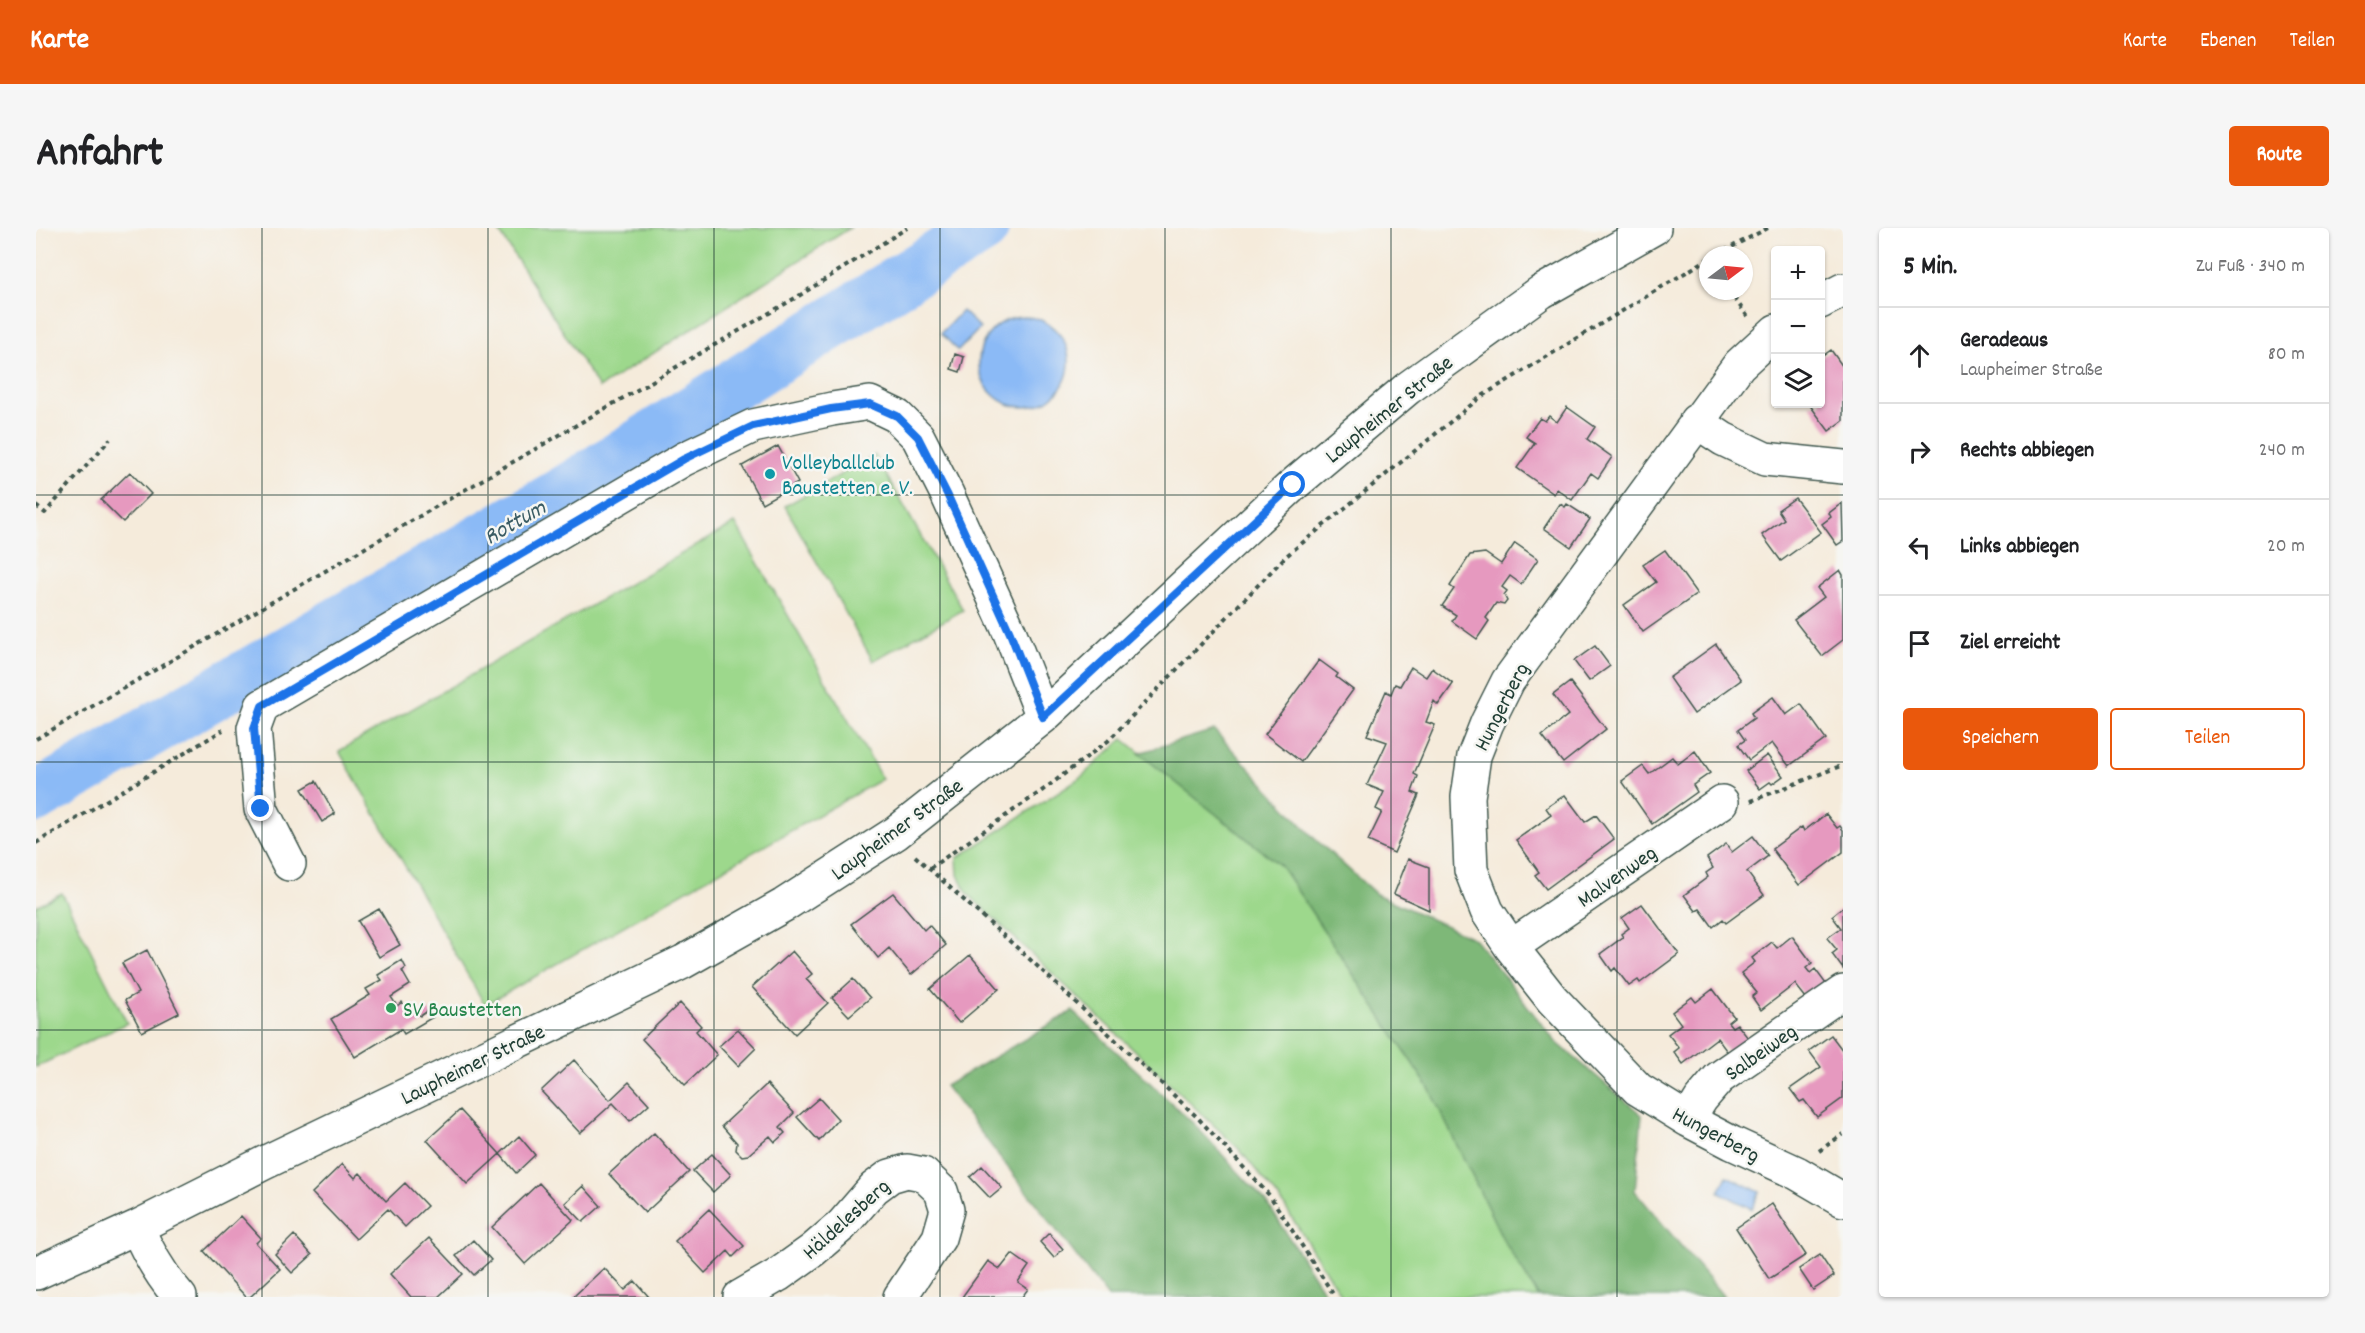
<!DOCTYPE html>
<html lang="de">
<head>
<meta charset="utf-8">
<style>
  :root { --surface:#fff; --page:#f6f6f6; --text:#202124; --muted:#757577; --line:#e0e0e0; --accent:#ea580c }
  body { margin:0; font-family:Dekko,sans-serif; background:var(--page); color:var(--text) }
  .controls { position:absolute; right:18px; top:18px; display:grid; overflow:hidden; border-radius:6px; box-shadow:0 2px 4px #0004 }
  .controls button { width:54px; height:54px; display:grid; place-items:center; padding:0; border:0; border-bottom:2px solid var(--line); background:var(--surface); color:var(--text); font:30px sans-serif }
  .compass { position:absolute; left:1663px; top:18px; width:54px; height:54px; border-radius:50%; background:var(--surface); box-shadow:0 2px 4px #0004; rotate:74deg }
  .stop { position:absolute; width:18px; height:18px; margin:-14px; border:4px solid #1a73e8; border-radius:50%; background:#fff }
  .stop.end { background:#1a73e8; border-color:#fff; box-shadow:0 2px 6px #0008 }
  .list { margin:0; padding:0; list-style:none }
  h2 { display:flex; justify-content:space-between; align-items:center; height:78px; margin:0; padding:0 24px; font-size:26px }
  h2 small { font-size:20px; font-weight:400; color:var(--muted) }
  .list li { display:grid; grid-template-columns:39px 1fr auto; gap:18px; align-items:center; box-sizing:border-box; height:96px; padding:0 24px; border-top:2px solid var(--line) }
  .list b { display:block; font-size:22px; white-space:nowrap }
  .list p { margin:0; font-size:20px; white-space:nowrap; color:var(--muted) }
  .list em { font-size:20px; font-style:normal; color:var(--muted) }
  .actions { display:flex; gap:12px; padding:18px 24px }
  .actions a { flex:1; padding:14px 0; border:2px solid var(--accent); border-radius:6px; text-align:center; font-size:21px; color:var(--accent) }
  .actions .main { background:var(--accent); color:#fff }
  .icon { flex:none; width:33px; height:33px; fill:none; stroke:currentColor; stroke-width:2; stroke-linecap:round; stroke-linejoin:round }
  .map { position:relative; flex:none; width:1807px; height:1069px; overflow:hidden; border-radius:6px }
  header { display:flex; align-items:center; gap:36px; box-sizing:border-box; height:84px; padding:0 30px; background:var(--accent); color:#fff }
  header strong { font-size:28px }
  nav { display:flex; gap:33px; margin-inline-start:auto; font-size:21px }
  .intro { display:flex; align-items:center; justify-content:space-between; box-sizing:border-box; height:144px; padding:0 36px }
  h1 { margin:0; font-size:42px }
  .button { padding:15px 27px; border-radius:6px; background:var(--accent); color:#fff; font-size:21px; font-weight:700 }
  main { display:flex; gap:36px; padding:0 36px }
  aside { flex:1; background:var(--surface); border-radius:6px; box-shadow:0 2px 4px #0004 }
  .map>svg:first-child { display:block }
  .green { fill:#9dd88c; stroke:#5e8a60; stroke-width:1.5 }
  .forest { fill:#7eb878; stroke:#4e7a56; stroke-width:1.5 }
  .water { fill:#8bbaf6; stroke:#557c95; stroke-width:1.5 }
  .lines { fill:none; stroke-linecap:round; stroke-linejoin:round }
  .river { stroke:#8bbaf6; stroke-width:52 }
  .building { fill:#e699bf }
  .minor-casing { stroke:#3f574d; stroke-width:36 }
  .path { stroke:#3f574d; stroke-width:4; stroke-dasharray:4.5 4.5; stroke-linecap:butt }
  .minor { stroke:#fff; stroke-width:33 }
  .route { stroke:#1a73e8; stroke-width:8 }
  .grid { fill:none; stroke:#1f3d34; stroke-width:1.5; stroke-opacity:0.55 }
  .culture-dot { fill:#0f9aa8; stroke:#f6f6f2; stroke-width:2 }
  .leisure-dot { fill:#2e9e5b; stroke:#f6f6f2; stroke-width:2 }
  .labels { text-anchor:middle; stroke-width:5; stroke-linejoin:round; paint-order:stroke }
  .street-label { font-size:22px; fill:#1f3d34; stroke:#f6f6f2 }
  .culture-label { font-size:22px; fill:#0d838f; stroke:#f6f6f2; text-anchor:start }
  .leisure-label { font-size:22px; fill:#27864d; stroke:#f6f6f2; text-anchor:start }
  .water-label { font-size:24px; font-style:italic; fill:#3a5c64; stroke:#f6f6f2 }
</style>
</head>
<body>
<header>
<strong>Karte</strong>
<nav><a>Karte</a><a>Ebenen</a><a>Teilen</a></nav>
</header>
<div class="intro"><h1>Anfahrt</h1><a class="button">Route</a></div>
<main>
<div class="map">
<svg width="1807" height="1069" viewBox="0 0 1807 1069">
  <rect width="100%" height="100%" fill="#f6f6f2"/>
  <filter id="ink" filterUnits="userSpaceOnUse"><feTurbulence type="fractalNoise" baseFrequency=".0167" numOctaves="2"/><feDisplacementMap in="SourceGraphic" scale="12" xChannelSelector="R" yChannelSelector="G"/><feConvolveMatrix kernelMatrix="1 2 1 2 8 2 1 2 1" color-interpolation-filters="sRGB"/></filter>
  <filter id="wash" filterUnits="userSpaceOnUse"><feTurbulence type="fractalNoise" baseFrequency=".008" numOctaves="4" result="noise"/><feDisplacementMap in="SourceGraphic" scale="24" xChannelSelector="R" yChannelSelector="G"/><feGaussianBlur stdDeviation="1.35" result="paint"/><feColorMatrix in="noise" values="0 0 0 0 0 0 0 0 0 0 0 0 0 0 0 0 0 1.4 0 .05"/><feComposite in="paint" operator="in"/></filter>
  <g filter="url(#wash)">
    <rect width="100%" height="100%" fill="#f5ebdb"/>
    <path class="green" d="M461 0H814L563 160Z
      M839 227 927 382 837 433 749 278Z
      M699 295 846 551 449 777 303 523Z
      M1087 511 1245 638 1393 860 1468 1013 1503 1069H1306L1246 974 1202 920 932 666 922 647 921 630 1045 549Z
      M26 665 91 795 0 839V678Z"/>
    <path class="forest" d="M1178 502 1278 610 1340 666 1439 711 1519 813 1606 887 1599 963 1688 1069H1503L1468 1013 1393 860 1245 638 1103 525Z
      M1037 783 1158 896 1231 975 1291 1069H1072L909 858Z"/>
    <path class="water" d="M926 83 944 100 922 123 905 105Z
      M943 134a45 45 0 1 1 90 0a45 45 0 1 1-90 0Z
      M1691 948 1724 964 1716 981 1683 964Z"/>
    <g class="lines">
      <path class="river" d="M0 569 528 264 947 0"/>
    </g>
    <g id="blocks">
      <path class="building" d="M1795 122 1807 139V193L1793 203 1773 176H1784V130Z
        M919 126 928 129 924 144 915 141Z
        M1531 179 1559 199 1551 211 1576 229 1562 250 1555 245 1536 272 1521 261 1518 266 1481 240 1499 215 1490 209 1504 190 1509 193 1513 188 1521 194Z
        M742 218 762 255 726 275 706 238Z
        M94 244 115 266 87 294 65 272Z
        M1759 270 1785 304 1745 333 1726 307 1748 291 1742 282Z
        M1806 275 1807 313 1801 317 1786 296 1795 289 1793 285Z
        M1524 276 1529 279 1531 276 1554 291 1535 319 1508 300Z
        M1479 315 1502 331 1485 356 1474 348 1466 359 1471 363 1468 367 1471 373 1468 377 1460 375 1450 390 1453 393 1441 411 1416 393 1420 387 1406 378 1418 361 1414 358 1434 327 1449 325 1465 336Z
        M1629 322 1661 366 1607 404 1588 377 1620 354 1607 337Z
        M1804 342 1807 347V412L1786 428 1758 392 1788 369 1781 360Z
        M1680 416 1705 452 1658 486 1633 450Z
        M1559 418 1574 438 1553 453 1538 433Z
        M1283 432 1302 446 1300 449 1317 462 1265 534 1229 506Z
        M1375 439 1390 449 1396 440 1417 456 1402 477 1398 473 1390 494 1399 497 1378 546 1382 548 1376 564 1383 567 1358 625 1332 613 1346 584 1340 581 1348 564 1331 557 1351 514 1331 507 1350 463 1355 466 1359 456 1364 458Z
        M1534 454 1570 501 1527 535 1506 508 1532 487 1517 467Z
        M1737 469 1750 487 1765 476 1790 511 1753 538 1736 515 1713 532 1702 517 1709 512 1702 502 1718 490 1715 485Z
        M1659 523 1674 545 1657 557 1661 564 1616 596 1586 553 1607 538 1613 546 1636 529 1642 536Z
        M1731 527 1747 548 1736 556 1734 554 1724 561 1710 543Z
        M280 553 299 586 286 594 266 561Z
        M1529 567 1549 594 1560 587 1578 611 1510 661 1499 647 1503 644 1480 612 1515 587 1510 580Z
        M1790 586 1801 600 1804 598 1807 602V624L1763 657 1736 621 1766 599 1768 603Z
        M1717 608 1732 628 1711 644 1728 667 1690 695 1687 691 1677 699 1664 681 1660 683 1648 667 1672 649 1670 645 1677 640 1671 630 1690 616 1696 624Z
        M1372 631 1393 639V682L1358 666Z
        M857 665 888 702 893 697 910 717 875 747 853 720 842 730 815 696Z
        M1606 676 1643 726 1604 755 1602 752 1593 758 1579 740 1576 743 1564 726 1587 709 1585 706 1593 700 1586 690Z
        M1807 679V741L1796 726 1801 722 1791 710 1805 700 1796 688Z
        M343 681 364 717 343 729 322 693Z
        M1756 708 1776 735 1770 740 1774 745 1779 741 1793 760 1774 775 1759 756 1725 782 1716 769 1721 765 1705 745 1719 734 1716 730 1736 714 1741 720Z
        M111 722 143 785 106 804 89 772 102 765 86 735Z
        M756 723 776 746 770 751 792 775 759 806 716 759Z
        M934 727 963 761 923 795 894 761Z
        M366 732 370 740 366 743 374 757 355 769 361 778 366 774 371 781 378 777 384 788 393 782 397 789 368 806 365 801 319 829 295 791 334 767 330 761 346 752 342 747Z
        M817 751 834 770 813 788 796 770Z
        M1677 761 1698 789 1692 794 1696 799 1701 796 1716 815 1696 830 1681 810 1647 836 1638 824 1643 820 1632 806 1645 796 1636 784 1656 769 1660 774Z
        M644 775 665 798 660 803 681 827 649 857 606 811Z
        M702 801 720 820 702 838 683 818Z
        M1795 807 1807 823V870L1781 889 1768 872 1764 874 1754 861 1785 839 1773 823Z
        M538 832 574 872 593 854 613 876 594 893 577 875 544 905 505 863Z
        M731 856 758 885 744 899 749 905 739 914 734 908 712 927 706 928 700 922 701 915 686 898Z
        M783 870 802 891 783 913 761 889Z
        M424 882 464 926 431 956 391 912Z
        M618 905 653 944 609 985 573 946Z
        M483 908 499 927 480 945 464 926Z
        M676 926 695 947 677 964 657 943Z
        M306 936 319 950 324 945 350 973 369 955 391 978 369 999 352 981 320 1011 276 965Z
        M946 938 966 960 954 970 934 949Z
        M503 955 537 992 489 1036 456 999Z
        M547 958 565 978 547 994 529 975Z
        M1736 976 1770 1027 1733 1051 1700 1000Z
        M673 981 708 1018 697 1029 692 1023 669 1045 639 1013Z
        M205 988 225 1010 220 1015 244 1041 214 1069H210L168 1023Z
        M1013 1005 1027 1021 1018 1030 1004 1014Z
        M258 1007 276 1027 256 1045 239 1026Z
        M393 1010 427 1046 402 1069H375L354 1046Z
        M437 1012 455 1032 438 1047 420 1028Z
        M976 1026 993 1038 982 1054 992 1061 986 1069H926L952 1033 964 1041Z
        M1784 1027 1798 1048 1777 1062 1763 1041Z
        M568 1040 589 1062 599 1053 613 1069H537Z"/>
    </g>
  </g>
  <g filter="url(#ink)">
    <use href="#blocks" fill-opacity="0" stroke="#3f574d" stroke-width="1.5"/>
    <g class="lines">
      <defs>
        <path id="minor" d="M1784 74 1807 62
          M1740 103 1703 137 1472 453 1451 495 1438 528 1432 569 1435 642 1451 683 1475 719 1516 771 1602 861 1652 892 1696 915 1761 945 1807 972
          M1660 193 1687 211 1729 231 1807 239
          M253 636 225 581 218 500 226 478 648 231 717 198 796 181 834 175 861 188 882 209 911 266 974 405 1007 489
          M1475 719 1686 574
          M1652 892 1665 871 1683 850 1807 764
          M101 999C112 1025 125 1048 144 1069
          M0 1045 101 999 228 935 647 734 748 677 860 605 1007 489 1257 257 1372 160 1505 64 1618 0
          M704 1069 742 1047 777 1022 806 997 838 960 854 948 871 943 887 946 905 963 911 982 903 1010 864 1069"/>
      </defs>
      <use href="#minor" class="minor-casing"/>
      <path class="path" d="M1680 27 1732 0
        M1693 63 1712 89
        M0 278 9 285 74 211
        M0 511 761 69 871 0
        M1715 573 1807 537
        M0 615 187 502
        M879 628 999 736 1162 890 1234 968 1299 1069
        M894 640 1007 562 1072 513 1249 329 1446 168 1672 31
        M1783 923 1807 906"/>
      <use href="#minor" class="minor"/>
    </g>
  </g>
  <g class="lines" filter="url(#ink)">
    <path class="route" d="M225 581 218 500 226 478 648 231 717 198 795 181 834 176 861 188 882 209 911 266 974 405 1007 489 1257 257"/>
  </g>
  <path class="grid" d="M226 0V1069M452 0V1069M678 0V1069M904 0V1069M1129 0V1069M1355 0V1069M1581 0V1069M0 267H1807M0 534H1807M0 802H1807"/>
  <circle class="culture-dot" cx="734" cy="246" r="6"/>
  <circle class="leisure-dot" cx="355" cy="780" r="6"/>
  <g class="labels">
    <g class="street-label">
      <text transform="translate(1352 180) rotate(-39)" y="8">Laupheimer Straße</text>
      <text transform="translate(1464 478) rotate(-63)" y="8">Hungerberg</text>
      <text transform="translate(860 600) rotate(-36)" y="8">Laupheimer Straße</text>
      <text transform="translate(1580 647) rotate(-35)" y="8">Malvenweg</text>
      <text transform="translate(1724 823) rotate(-35)" y="8">Salbeiweg</text>
      <text transform="translate(436 835) rotate(-26)" y="8">Laupheimer Straße</text>
      <text transform="translate(1681 905) rotate(28)" y="8">Hungerberg</text>
      <text transform="translate(809 990) rotate(-42)" y="8">Häldelesberg</text>
    </g>
    <g class="culture-label">
      <text x="746" y="241">Volleyballclub<tspan x="746" dy="25">Baustetten e. V.</tspan></text>
    </g>
    <g class="leisure-label">
      <text x="367" y="788">SV Baustetten</text>
    </g>
    <g class="water-label">
      <text transform="translate(478 293) rotate(-30)" y="8">Rottum</text>
    </g>
  </g>
</svg>
<div class="controls">
<button>+</button>
<button>−</button>
<button><svg class="icon" aria-label="layers" viewBox="0 0 24 24"><path d="M12 4l9 5-9 5-9-5zM3 14l9 5 9-5"/></svg></button>
</div>
<svg class="compass" viewBox="-18 -18 36 36"><path d="M0-13l5 13h-10z" fill="#e53935"/><path d="M0 13l5-13h-10z" fill="#757577"/></svg>
<div class="stop" style="left:1257px;top:257px"></div>
<div class="stop end" style="left:225px;top:581px"></div>
</div>
<aside>
<h2>5 Min.<small>Zu Fuß · 340 m</small></h2>
<ul class="list">
<li><svg class="icon" aria-label="ahead" viewBox="0 0 24 24"><path d="M12 20V5M6 11l6-6 6 6"/></svg><div><b>Geradeaus</b><p>Laupheimer Straße</p></div><em>80 m</em></li>
<li><svg class="icon" aria-label="right" viewBox="0 0 24 24"><path d="M7 20v-9h11M14 6l5 5-5 5"/></svg><div><b>Rechts abbiegen</b></div><em>240 m</em></li>
<li><svg class="icon" aria-label="left" viewBox="0 0 24 24"><path d="M17 20v-9H6M10 6l-5 5 5 5"/></svg><div><b>Links abbiegen</b></div><em>20 m</em></li>
<li><svg class="icon" aria-label="arrive" viewBox="0 0 24 24"><path d="M6 21V4h12l-3 4 3 4H6"/></svg><div><b>Ziel erreicht</b></div></li>
</ul>
<div class="actions"><a class="main">Speichern</a><a>Teilen</a></div>
</aside>
</main>
</body>
</html>
